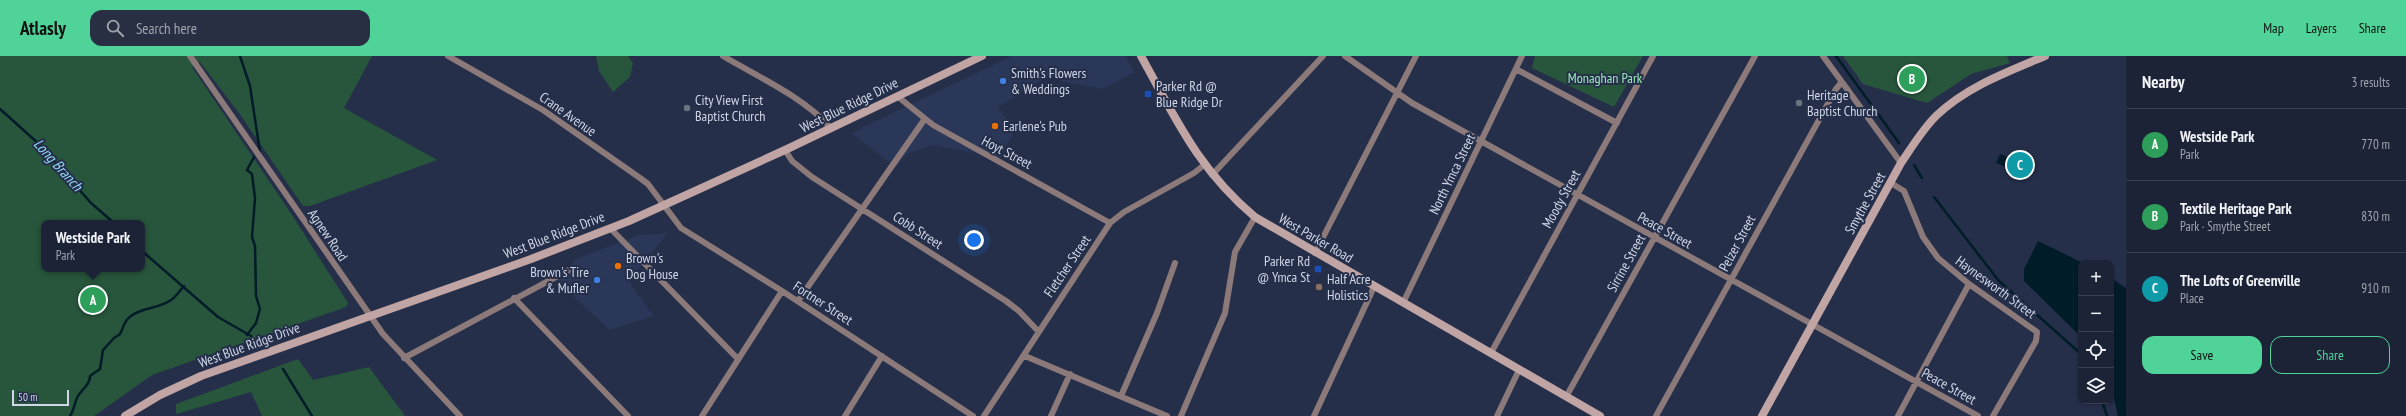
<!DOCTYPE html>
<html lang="en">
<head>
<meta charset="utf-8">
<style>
  :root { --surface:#1c2337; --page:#292f42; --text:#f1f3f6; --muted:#a0a4ad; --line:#3a4052; --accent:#50d398 }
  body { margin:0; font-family:"PT Sans Narrow",sans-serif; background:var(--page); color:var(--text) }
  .controls { position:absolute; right:12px; bottom:12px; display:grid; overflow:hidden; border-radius:8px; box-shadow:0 1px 3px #0004 }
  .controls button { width:36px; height:36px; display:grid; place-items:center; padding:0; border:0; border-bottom:1px solid var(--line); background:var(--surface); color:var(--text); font:20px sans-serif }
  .scale { position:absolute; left:12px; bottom:10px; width:57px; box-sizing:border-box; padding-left:4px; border:2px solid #cfd6e7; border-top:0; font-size:11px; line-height:14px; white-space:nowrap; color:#cfd6e7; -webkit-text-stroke:3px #252f49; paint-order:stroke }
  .you { position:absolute; left:974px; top:184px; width:14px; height:14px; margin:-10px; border:3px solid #fff; border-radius:50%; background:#1a73e8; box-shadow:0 0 0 6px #1a73e833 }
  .badge { display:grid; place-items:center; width:26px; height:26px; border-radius:50%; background:var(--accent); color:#fff; font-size:13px; font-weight:700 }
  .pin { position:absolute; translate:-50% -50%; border:2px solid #fff; box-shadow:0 1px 4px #0006 }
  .popup { position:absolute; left:41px; top:164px; width:104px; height:52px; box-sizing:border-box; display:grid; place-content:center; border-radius:8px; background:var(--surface); filter:drop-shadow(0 1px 3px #0005); font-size:13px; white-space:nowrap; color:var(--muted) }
  .popup b { font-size:15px; color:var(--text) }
  .popup::after { content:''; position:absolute; left:50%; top:100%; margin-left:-8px; border:8px solid transparent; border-top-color:var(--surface) }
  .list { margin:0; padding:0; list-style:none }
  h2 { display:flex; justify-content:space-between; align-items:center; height:52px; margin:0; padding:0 16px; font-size:17px }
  h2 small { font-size:13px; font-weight:400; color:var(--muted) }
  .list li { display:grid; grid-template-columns:26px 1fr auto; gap:12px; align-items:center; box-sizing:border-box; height:72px; padding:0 16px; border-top:1px solid var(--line) }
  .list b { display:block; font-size:15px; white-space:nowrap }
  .list p { margin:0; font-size:13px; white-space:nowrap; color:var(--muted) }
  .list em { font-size:13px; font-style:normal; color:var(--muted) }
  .actions { display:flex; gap:8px; padding:12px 16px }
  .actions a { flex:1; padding:9px 0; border:1px solid var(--accent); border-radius:12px; text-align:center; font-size:14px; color:var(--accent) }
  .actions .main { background:var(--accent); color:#111 }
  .icon { flex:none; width:22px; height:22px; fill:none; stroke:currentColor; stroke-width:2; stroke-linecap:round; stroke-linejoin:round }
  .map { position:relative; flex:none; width:2126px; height:360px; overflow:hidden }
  header { display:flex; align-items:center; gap:24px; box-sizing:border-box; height:56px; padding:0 20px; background:var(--accent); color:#111 }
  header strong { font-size:19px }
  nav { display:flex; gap:22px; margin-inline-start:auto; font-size:14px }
  .search { width:280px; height:36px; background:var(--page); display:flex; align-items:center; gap:10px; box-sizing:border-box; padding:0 14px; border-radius:12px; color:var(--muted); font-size:15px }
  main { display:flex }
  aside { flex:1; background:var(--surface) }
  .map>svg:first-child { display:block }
  .built { fill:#2b3758 }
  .green { fill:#28563c; fill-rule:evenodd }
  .water { fill:#001c28 }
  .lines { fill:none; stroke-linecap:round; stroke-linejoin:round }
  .stream { stroke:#001c28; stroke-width:2.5 }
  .street { stroke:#8c7a7a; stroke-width:6 }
  .secondary { stroke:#c1a4a4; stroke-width:8 }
  .shop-dot { fill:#3f7fe0; stroke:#252f49; stroke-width:1.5 }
  .transit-dot { fill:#1a4fb4; stroke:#252f49; stroke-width:1.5 }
  .worship-dot { fill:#6b7280; stroke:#252f49; stroke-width:1.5 }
  .food-dot { fill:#e8710a; stroke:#252f49; stroke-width:1.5 }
  .education-dot { fill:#8d6e63; stroke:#252f49; stroke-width:1.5 }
  .labels { text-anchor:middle; stroke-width:4; stroke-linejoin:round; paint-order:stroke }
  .poi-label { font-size:14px; fill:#cfd6e7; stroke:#252f49; text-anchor:start }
  .park-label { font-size:14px; fill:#99eab9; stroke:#252f49 }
  .street-label { font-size:14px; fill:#cfd6e7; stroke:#252f49 }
  .water-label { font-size:15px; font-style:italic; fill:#91d9f8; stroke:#252f49 }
</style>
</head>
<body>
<header>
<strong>Atlasly</strong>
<div class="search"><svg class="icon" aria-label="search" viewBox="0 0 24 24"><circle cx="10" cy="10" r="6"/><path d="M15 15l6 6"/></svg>Search here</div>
<nav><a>Map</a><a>Layers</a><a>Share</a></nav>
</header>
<main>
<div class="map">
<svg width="2126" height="360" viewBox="0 0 2126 360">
  <rect width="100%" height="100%" fill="#252f49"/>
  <path class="built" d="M1012 0H1125L1135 16 1103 33 1063 26 1052 18 998 51 1015 74 1000 102 934 89 908 97 896 111 851 77Z
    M668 177 629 225 653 260 610 274 557 226 576 203 639 179Z"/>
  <path class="green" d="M0 0H372L344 52 437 104 310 150H303L239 57 200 6 192 11 292 159 348 247 346 251 152 319 94 360H0ZM44 167H142V213H44Z
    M596 0H628L633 7 630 21 613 36 599 15Z
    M1535 0H1643L1614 51 1532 12Z
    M1843 0H2007L2010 7 1971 18 1927 47 1863 28Z
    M298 303 313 324 369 311 405 360H262L251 336 176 358V348Z"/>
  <path class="water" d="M2000 98 2017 105 2013 114 1996 107Z
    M2038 185 2083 207 2081 281 2024 225V213Z
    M2111 222 2126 232V360H2118L2111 329Z"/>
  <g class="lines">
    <path class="stream" d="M240 0 250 30 260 96
      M1836 0 1899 87
      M0 53 39 88 91 147 114 167
      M1914 109 1922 122
      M1934 141 1999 225 2081 298
      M142 195 218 261 251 280
      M247 279 256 267 260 253 256 240 255 190 252 181 255 142 252 118 247 114 254 101
      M283 313 312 360
      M2102 345 2107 360
      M70 360C74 354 74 349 77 342 81 333 90 330 90 320L100 313 103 294 114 282 120 278C124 272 123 265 131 260 142 251 159 253 171 244 176 241 180 234 184 230"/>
    <path class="street" d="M190 0 383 278 460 360
      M448 0 543 54 640 122 648 128 681 172 782 235 973 360
      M723 0C758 21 802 40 830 71
      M1345 0 1412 47 1978 360
      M1823 0 1901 107
      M1516 13 1617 67
      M897 40 933 69 1110 167
      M785 94 792 105 812 121 1006 245 1019 255 1038 275
      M1212 119 1323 0
      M1891 127 1904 135 1923 181 1938 202 1969 228 2037 276 2036 285 1993 360
      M610 172 738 303
      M1315 197 1416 0
      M514 242 628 360
      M798 245 924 64
      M1403 247 1522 0
      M1491 297 1653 0
      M1025 300 1167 360
      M404 302 569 214
      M1121 340 1157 257 1175 207
      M1566 341 1755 0
      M702 360 782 235
      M845 360 882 300
      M984 360 1110 167 1124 156 1194 117 1204 109
      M1051 360 1070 318
      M1181 360 1225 257 1235 196 1255 161
      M1314 360 1374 231
      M1497 360 1519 314
      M1656 360 1836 33 1841 27
      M1898 360 1969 228"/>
    <path class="secondary" d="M1141 0C1176 63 1198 113 1255 161L1600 360
      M125 360 160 339 201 320 531 203 629 165 785 94 982 0
      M1762 360 1901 107C1912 91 1922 74 1936 60 1966 31 2007 16 2045 0"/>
  </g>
  <g class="shop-dot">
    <circle cx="1003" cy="25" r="4"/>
    <circle cx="597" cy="224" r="4"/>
  </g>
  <g class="transit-dot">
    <rect x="1144" y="34" width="8" height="8" rx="2"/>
    <rect x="1314" y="209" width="8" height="8" rx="2"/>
  </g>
  <g class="worship-dot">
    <circle cx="1799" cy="47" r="4"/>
    <circle cx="687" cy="52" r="4"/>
  </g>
  <g class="food-dot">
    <circle cx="995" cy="70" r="4"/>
    <circle cx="618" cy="210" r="4"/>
  </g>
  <circle class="education-dot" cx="1319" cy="231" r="4"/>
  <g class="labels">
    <g class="poi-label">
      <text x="1011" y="22">Smith's Flowers<tspan x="1011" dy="16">&amp; Weddings</tspan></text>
      <text x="1156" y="35">Parker Rd @<tspan x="1156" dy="16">Blue Ridge Dr</tspan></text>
      <text x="1807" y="44">Heritage<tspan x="1807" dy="16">Baptist Church</tspan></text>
      <text x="695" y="49">City View First<tspan x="695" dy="16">Baptist Church</tspan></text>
      <text x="1003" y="75">Earlene's Pub</text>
      <text x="626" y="207">Brown's<tspan x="626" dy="16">Dog House</tspan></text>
      <text x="1310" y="210" text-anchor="end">Parker Rd<tspan x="1310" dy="16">@ Ymca St</tspan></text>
      <text x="589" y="221" text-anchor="end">Brown's Tire<tspan x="589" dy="16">&amp; Mufler</tspan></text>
      <text x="1327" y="228">Half Acre<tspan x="1327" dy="16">Holistics</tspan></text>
    </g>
    <g class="park-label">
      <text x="1605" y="27">Monaghan Park</text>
    </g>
    <g class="street-label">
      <text transform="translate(849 49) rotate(-26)" y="5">West Blue Ridge Drive</text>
      <text transform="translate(568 58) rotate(35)" y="5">Crane Avenue</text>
      <text transform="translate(1007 96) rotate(28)" y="5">Hoyt Street</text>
      <text transform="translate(1452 118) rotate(-64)" y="5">North Ymca Street</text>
      <text transform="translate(1561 143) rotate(-61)" y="5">Moody Street</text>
      <text transform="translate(1865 147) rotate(-61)" y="5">Smythe Street</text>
      <text transform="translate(918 174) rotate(33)" y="5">Cobb Street</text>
      <text transform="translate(1665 174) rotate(29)" y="5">Peace Street</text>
      <text transform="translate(328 179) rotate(56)" y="5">Agnew Road</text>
      <text transform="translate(554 179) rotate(-21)" y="5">West Blue Ridge Drive</text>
      <text transform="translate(1316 182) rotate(30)" y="5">West Parker Road</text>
      <text transform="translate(1737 187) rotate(-62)" y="5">Pelzer Street</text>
      <text transform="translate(1626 207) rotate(-61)" y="5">Sirrine Street</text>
      <text transform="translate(1067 210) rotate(-56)" y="5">Fletcher Street</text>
      <text transform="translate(1996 231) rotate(36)" y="5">Haynesworth Street</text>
      <text transform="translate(823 247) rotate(33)" y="5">Fortner Street</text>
      <text transform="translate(249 289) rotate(-20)" y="5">West Blue Ridge Drive</text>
      <text transform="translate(1949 330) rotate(29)" y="5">Peace Street</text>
    </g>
    <g class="water-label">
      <text transform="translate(58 109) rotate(48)" y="5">Long Branch</text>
    </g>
  </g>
</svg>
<div class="controls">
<button>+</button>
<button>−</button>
<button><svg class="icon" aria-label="locate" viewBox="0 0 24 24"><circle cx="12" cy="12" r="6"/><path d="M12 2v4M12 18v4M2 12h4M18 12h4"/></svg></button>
<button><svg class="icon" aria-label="layers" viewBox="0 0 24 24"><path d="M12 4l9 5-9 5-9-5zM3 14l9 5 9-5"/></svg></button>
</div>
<div class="scale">50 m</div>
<div class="you"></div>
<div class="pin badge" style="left:93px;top:244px;background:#2e9e5b">A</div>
<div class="popup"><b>Westside Park</b>Park</div>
<div class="pin badge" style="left:1912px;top:23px;background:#2e9e5b">B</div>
<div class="pin badge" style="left:2020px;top:109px;background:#0f9aa8">C</div>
</div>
<aside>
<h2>Nearby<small>3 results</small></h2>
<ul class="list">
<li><span class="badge" style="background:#2e9e5b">A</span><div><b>Westside Park</b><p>Park</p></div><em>770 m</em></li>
<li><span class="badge" style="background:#2e9e5b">B</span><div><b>Textile Heritage Park</b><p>Park · Smythe Street</p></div><em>830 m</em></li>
<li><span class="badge" style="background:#0f9aa8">C</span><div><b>The Lofts of Greenville</b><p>Place</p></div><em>910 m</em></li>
</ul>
<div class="actions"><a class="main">Save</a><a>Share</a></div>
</aside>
</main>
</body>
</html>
